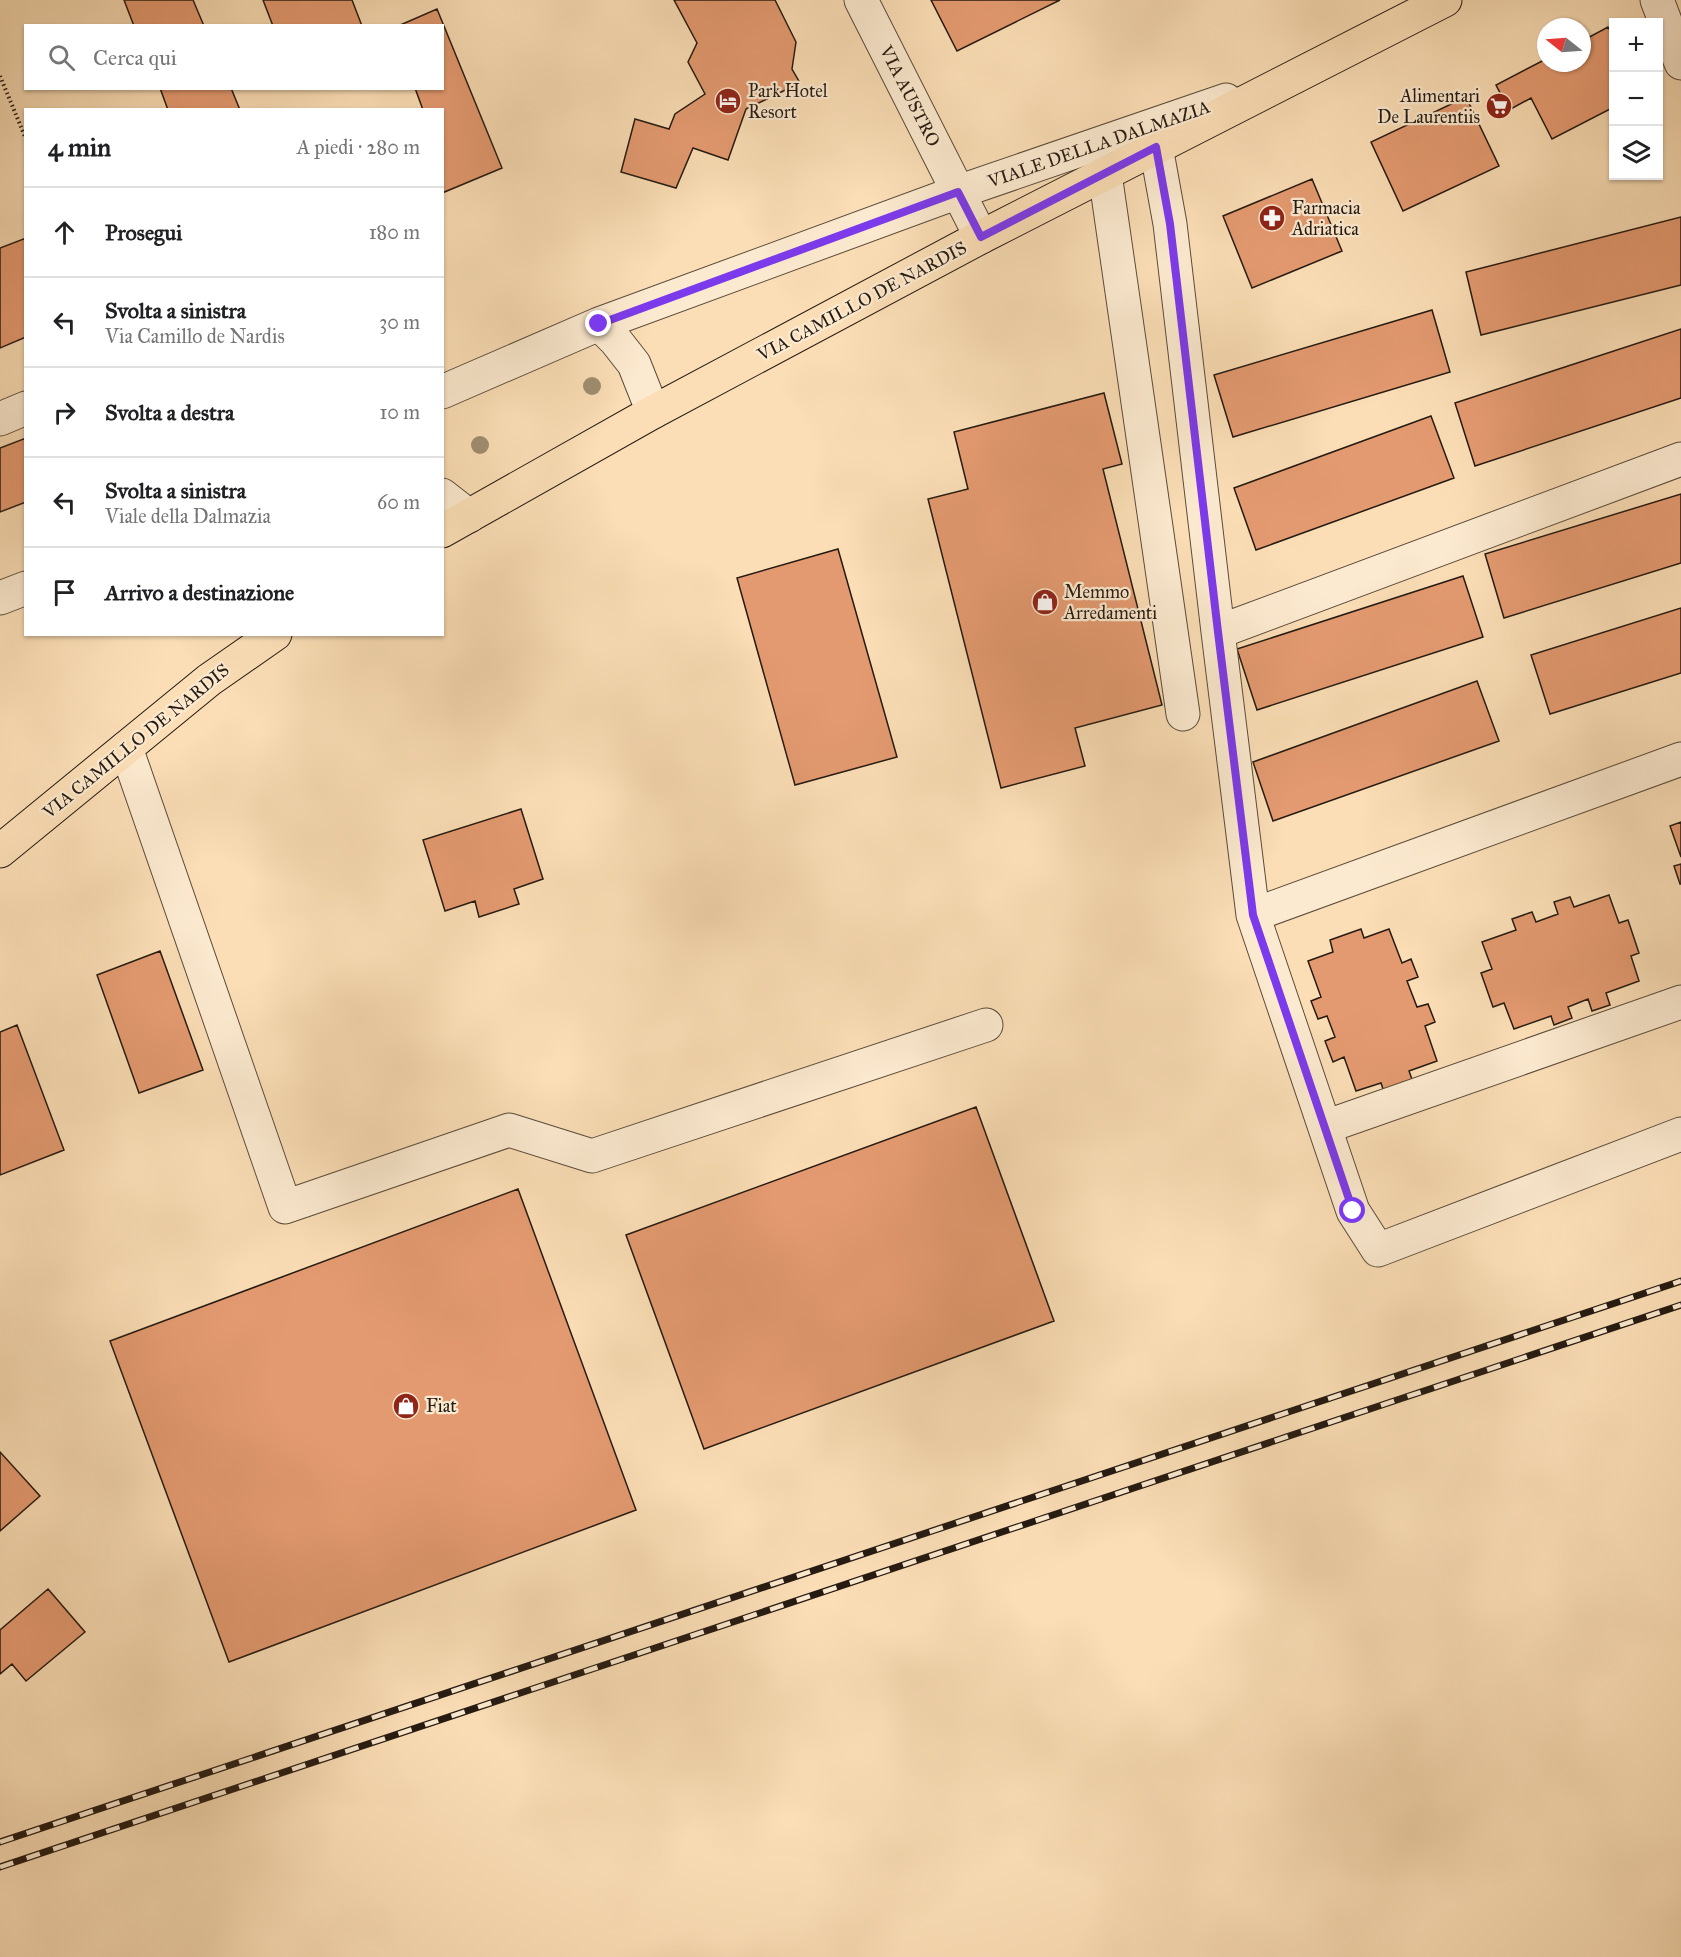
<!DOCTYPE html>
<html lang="it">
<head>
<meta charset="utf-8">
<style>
  :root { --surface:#fff; --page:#f6f6f6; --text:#202124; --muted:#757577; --line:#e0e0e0 }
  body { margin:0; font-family:"IM FELL Great Primer",serif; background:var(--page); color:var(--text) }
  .controls { position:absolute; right:18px; top:18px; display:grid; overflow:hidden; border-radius:0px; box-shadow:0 2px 4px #0004 }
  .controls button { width:54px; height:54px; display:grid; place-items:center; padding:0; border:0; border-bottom:2px solid var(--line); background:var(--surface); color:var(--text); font:30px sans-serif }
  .compass { position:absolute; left:1537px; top:18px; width:54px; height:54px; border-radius:50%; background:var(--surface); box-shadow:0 2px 4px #0004; rotate:287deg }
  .stop { position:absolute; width:18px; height:18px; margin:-14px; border:4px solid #7c3aed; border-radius:50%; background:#fff }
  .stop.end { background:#7c3aed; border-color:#fff; box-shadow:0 2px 6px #0008 }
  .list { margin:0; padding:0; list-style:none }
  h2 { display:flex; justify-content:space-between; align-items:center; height:78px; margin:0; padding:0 24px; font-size:26px }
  h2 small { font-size:20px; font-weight:400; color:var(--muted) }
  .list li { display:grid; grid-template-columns:39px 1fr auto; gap:18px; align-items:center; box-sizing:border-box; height:90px; padding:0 24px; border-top:2px solid var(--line) }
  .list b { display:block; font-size:22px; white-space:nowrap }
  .list p { margin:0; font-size:20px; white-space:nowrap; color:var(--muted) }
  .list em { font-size:20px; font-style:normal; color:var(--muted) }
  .icon { flex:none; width:33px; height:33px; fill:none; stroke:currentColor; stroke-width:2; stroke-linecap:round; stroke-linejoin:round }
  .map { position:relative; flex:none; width:1681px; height:1957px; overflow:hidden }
  .search { position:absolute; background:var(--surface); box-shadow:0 2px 4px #0004; left:24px; top:24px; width:420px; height:66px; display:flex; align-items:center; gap:15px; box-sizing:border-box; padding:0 21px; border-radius:0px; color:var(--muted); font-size:22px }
  .panel { position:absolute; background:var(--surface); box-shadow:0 2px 4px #0004; left:24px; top:108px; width:420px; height:528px; border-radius:0px }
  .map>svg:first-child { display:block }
  .building { fill:#e49a70; stroke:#251a11; stroke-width:1.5 }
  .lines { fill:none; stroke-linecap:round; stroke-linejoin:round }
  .minor-casing { stroke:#5a4b3a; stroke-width:35 }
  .major-casing { stroke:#251a11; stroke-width:35 }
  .path { stroke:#251a11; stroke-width:4; stroke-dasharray:1.5 3; stroke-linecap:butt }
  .minor { stroke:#fcead0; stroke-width:33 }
  .major { stroke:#fbdeb6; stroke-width:33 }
  .rail-casing { stroke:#251a11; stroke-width:7 }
  .rail { stroke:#fcead0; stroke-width:4.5; stroke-dasharray:14; stroke-linecap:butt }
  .tree { fill:#9f8e70 }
  .route { stroke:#7c3aed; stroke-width:8 }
  .labels { text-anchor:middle; stroke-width:4.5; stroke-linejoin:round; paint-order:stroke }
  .poi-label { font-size:18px; fill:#251a11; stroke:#fcead0; text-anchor:start }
  .street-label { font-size:18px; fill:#251a11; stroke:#fcead0 }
</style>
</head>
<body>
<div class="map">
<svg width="1681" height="1957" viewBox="0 0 1681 1957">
  <rect width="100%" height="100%" fill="#fbdeb6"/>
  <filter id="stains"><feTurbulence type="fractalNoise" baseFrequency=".00333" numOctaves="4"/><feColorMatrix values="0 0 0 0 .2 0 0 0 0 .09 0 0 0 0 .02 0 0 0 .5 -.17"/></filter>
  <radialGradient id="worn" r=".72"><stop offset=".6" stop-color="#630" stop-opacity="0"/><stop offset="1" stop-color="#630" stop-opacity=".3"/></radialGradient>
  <path class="building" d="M124 0H193L204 26H134Z
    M263 0H352L362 26H273Z
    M674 0H775L796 42 792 69 800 83 746 109 728 160 693 148 676 188 621 172 635 119 669 129 675 114 705 94 688 62 697 43Z
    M931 0H1060L957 51Z
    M437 9 502 168 442 193V110H423L415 88H442V26H398Z
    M1608 27 1614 38V107L1552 139 1531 98 1509 110 1496 85 1546 59V63H1582V41Z
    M160 88H231L240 110H168Z
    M1466 97 1499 166 1403 211 1371 142Z
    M1312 179 1342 251 1252 288 1223 216Z
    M1681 217V285L1481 335 1466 272Z
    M26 238V337L0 348V248Z
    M1432 310 1450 372 1233 437 1214 375Z
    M1681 329V398L1475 466 1455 403Z
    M1104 393 1122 464 1103 469 1162 705 1075 728 1085 766 1001 788 928 499 968 489 954 432Z
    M1431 416 1454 478 1256 550 1234 488Z
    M26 438V502L0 512V448Z
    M1681 494V563L1504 618 1485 554Z
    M838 549 897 757 795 785 737 578Z
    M1463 576 1483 637 1257 710 1237 649Z
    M1681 608V673L1550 714 1531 655Z
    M1477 681 1499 741 1273 821 1253 762Z
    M521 809 543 879 514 889 519 904 479 917 475 901 445 911 423 840Z
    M1681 822V857L1670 826Z
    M1681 864V884H1680L1674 866Z
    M1609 895 1619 923 1628 920 1639 953 1631 956 1639 981 1606 993 1610 1005 1592 1011 1588 999 1568 1007 1572 1018 1554 1025 1551 1016 1514 1029 1504 1003 1493 1007 1481 973 1492 969 1482 942 1516 930 1512 919 1532 912 1536 922 1558 914 1554 902 1570 897 1574 907Z
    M1361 929 1364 938 1389 929 1402 963 1411 959 1418 977 1407 981 1417 1007 1428 1004 1435 1022 1425 1026 1437 1061 1409 1071 1413 1082 1384 1092 1381 1083 1356 1091 1344 1057 1333 1062 1325 1041 1335 1037 1327 1016 1318 1019 1311 1001 1321 997 1308 961 1333 952 1330 940Z
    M160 951 203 1070 139 1093 97 975Z
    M17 1025 64 1150 0 1175V1032Z
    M976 1107 1054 1321 704 1449 626 1235Z
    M518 1189 636 1510 229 1662 110 1341Z
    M0 1452 40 1496 0 1531Z
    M48 1589 85 1632 26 1681 12 1664 0 1674V1630Z"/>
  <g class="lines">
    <defs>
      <path id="minor" d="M861 0 981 237
        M1657 0 1681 63
        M1156 147 1170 224 1218 632 1253 915 1681 759
        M1105 174 1183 714
        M599 324 616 341 634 364 653 412
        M442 392 599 324 958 192 1226 100
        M0 419 26 408
        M442 495 469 516
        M0 598 26 588
        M1218 632 1681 459
        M126 748 285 1207 509 1130 592 1156 986 1025
        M1253 915 1353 1211 1378 1250 1681 1134
        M1325 1127 1681 1002"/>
      <path id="major" d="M442 531 653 412 981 237 1445 0
        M0 851 209 680 275 634"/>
    </defs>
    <use href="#minor" class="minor-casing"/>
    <use href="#major" class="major-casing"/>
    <path class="path" d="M0 76 26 139"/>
    <use href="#minor" class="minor"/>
    <use href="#major" class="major"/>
    <defs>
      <path id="rail" d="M0 1842 1681 1281
        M0 1867 1681 1305"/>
    </defs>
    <use href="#rail" class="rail-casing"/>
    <use href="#rail" class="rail"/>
  </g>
  <g class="tree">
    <circle cx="592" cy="386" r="9"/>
    <circle cx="480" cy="445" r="9"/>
  </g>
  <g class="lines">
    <path class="route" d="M599 324 958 192 981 237 1156 147 1170 224 1218 632 1253 915 1353 1211"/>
  </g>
  <defs>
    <symbol id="hotel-disc" viewBox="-11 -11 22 22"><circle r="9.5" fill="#8f2418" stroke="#fcead0"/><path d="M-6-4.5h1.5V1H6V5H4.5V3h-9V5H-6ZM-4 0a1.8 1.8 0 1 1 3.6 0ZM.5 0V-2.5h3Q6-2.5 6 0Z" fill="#fff"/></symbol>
    <symbol id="supermarket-disc" viewBox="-11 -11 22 22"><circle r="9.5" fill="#8f2418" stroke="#fcead0"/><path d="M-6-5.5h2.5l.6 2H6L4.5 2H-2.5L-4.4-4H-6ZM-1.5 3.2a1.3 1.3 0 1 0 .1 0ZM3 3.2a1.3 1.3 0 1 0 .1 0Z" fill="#fff"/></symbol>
    <symbol id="pharmacy-disc" viewBox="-11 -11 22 22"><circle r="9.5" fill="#8f2418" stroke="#fcead0"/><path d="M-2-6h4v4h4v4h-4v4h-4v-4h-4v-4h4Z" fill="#fff"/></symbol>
    <symbol id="shop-disc" viewBox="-11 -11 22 22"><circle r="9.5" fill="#8f2418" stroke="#fcead0"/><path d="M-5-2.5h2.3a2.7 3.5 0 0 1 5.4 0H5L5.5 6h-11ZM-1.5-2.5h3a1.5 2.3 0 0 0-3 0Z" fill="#fff"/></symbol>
  </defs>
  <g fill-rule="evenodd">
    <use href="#hotel-disc" x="713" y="86" width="30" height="30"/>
    <use href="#supermarket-disc" x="1484" y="91" width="30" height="30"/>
    <use href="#pharmacy-disc" x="1257" y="203" width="30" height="30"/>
    <use href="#shop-disc" x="1030" y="587" width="30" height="30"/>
    <use href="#shop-disc" x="391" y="1391" width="30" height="30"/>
  </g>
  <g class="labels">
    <g class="poi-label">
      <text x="748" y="97">Park Hotel<tspan x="748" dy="21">Resort</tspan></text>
      <text x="1480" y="102" text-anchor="end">Alimentari<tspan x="1480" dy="21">De Laurentiis</tspan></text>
      <text x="1292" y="214">Farmacia<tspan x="1292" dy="21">Adriatica</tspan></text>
      <text x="1064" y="598">Memmo<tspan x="1064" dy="21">Arredamenti</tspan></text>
      <text x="426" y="1412">Fiat</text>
    </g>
    <g class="street-label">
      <text transform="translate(910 96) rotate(63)" y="6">VIA AUSTRO</text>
      <text transform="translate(1099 144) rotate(-19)" y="6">VIALE DELLA DALMAZIA</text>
      <text transform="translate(862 301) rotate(-28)" y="6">VIA CAMILLO DE NARDIS</text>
      <text transform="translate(136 741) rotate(-39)" y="6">VIA CAMILLO DE NARDIS</text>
    </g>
  </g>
  <rect width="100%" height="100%" filter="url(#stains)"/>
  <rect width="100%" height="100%" fill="url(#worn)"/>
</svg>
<div class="controls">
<button>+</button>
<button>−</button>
<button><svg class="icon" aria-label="layers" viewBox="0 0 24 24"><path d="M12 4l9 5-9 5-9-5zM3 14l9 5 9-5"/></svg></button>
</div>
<svg class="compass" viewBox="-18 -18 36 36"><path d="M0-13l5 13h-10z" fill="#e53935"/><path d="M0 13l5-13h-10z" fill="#757577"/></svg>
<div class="stop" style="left:1353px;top:1211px"></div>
<div class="stop end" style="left:599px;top:324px"></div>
<div class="search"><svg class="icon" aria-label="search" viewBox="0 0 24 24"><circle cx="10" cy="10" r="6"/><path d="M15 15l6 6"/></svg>Cerca qui</div>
<section class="panel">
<h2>4 min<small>A piedi · 280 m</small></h2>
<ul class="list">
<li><svg class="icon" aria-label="ahead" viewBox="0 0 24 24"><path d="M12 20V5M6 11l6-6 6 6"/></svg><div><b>Prosegui</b></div><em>180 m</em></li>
<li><svg class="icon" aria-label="left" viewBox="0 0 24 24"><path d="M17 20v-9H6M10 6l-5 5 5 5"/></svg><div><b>Svolta a sinistra</b><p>Via Camillo de Nardis</p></div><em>30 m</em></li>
<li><svg class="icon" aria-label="right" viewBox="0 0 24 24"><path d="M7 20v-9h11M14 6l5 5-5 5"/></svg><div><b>Svolta a destra</b></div><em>10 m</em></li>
<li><svg class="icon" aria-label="left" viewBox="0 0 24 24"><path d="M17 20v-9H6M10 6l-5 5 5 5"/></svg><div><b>Svolta a sinistra</b><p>Viale della Dalmazia</p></div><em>60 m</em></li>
<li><svg class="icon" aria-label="arrive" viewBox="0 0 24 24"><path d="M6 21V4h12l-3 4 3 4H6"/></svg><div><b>Arrivo a destinazione</b></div></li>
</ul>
</section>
</div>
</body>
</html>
